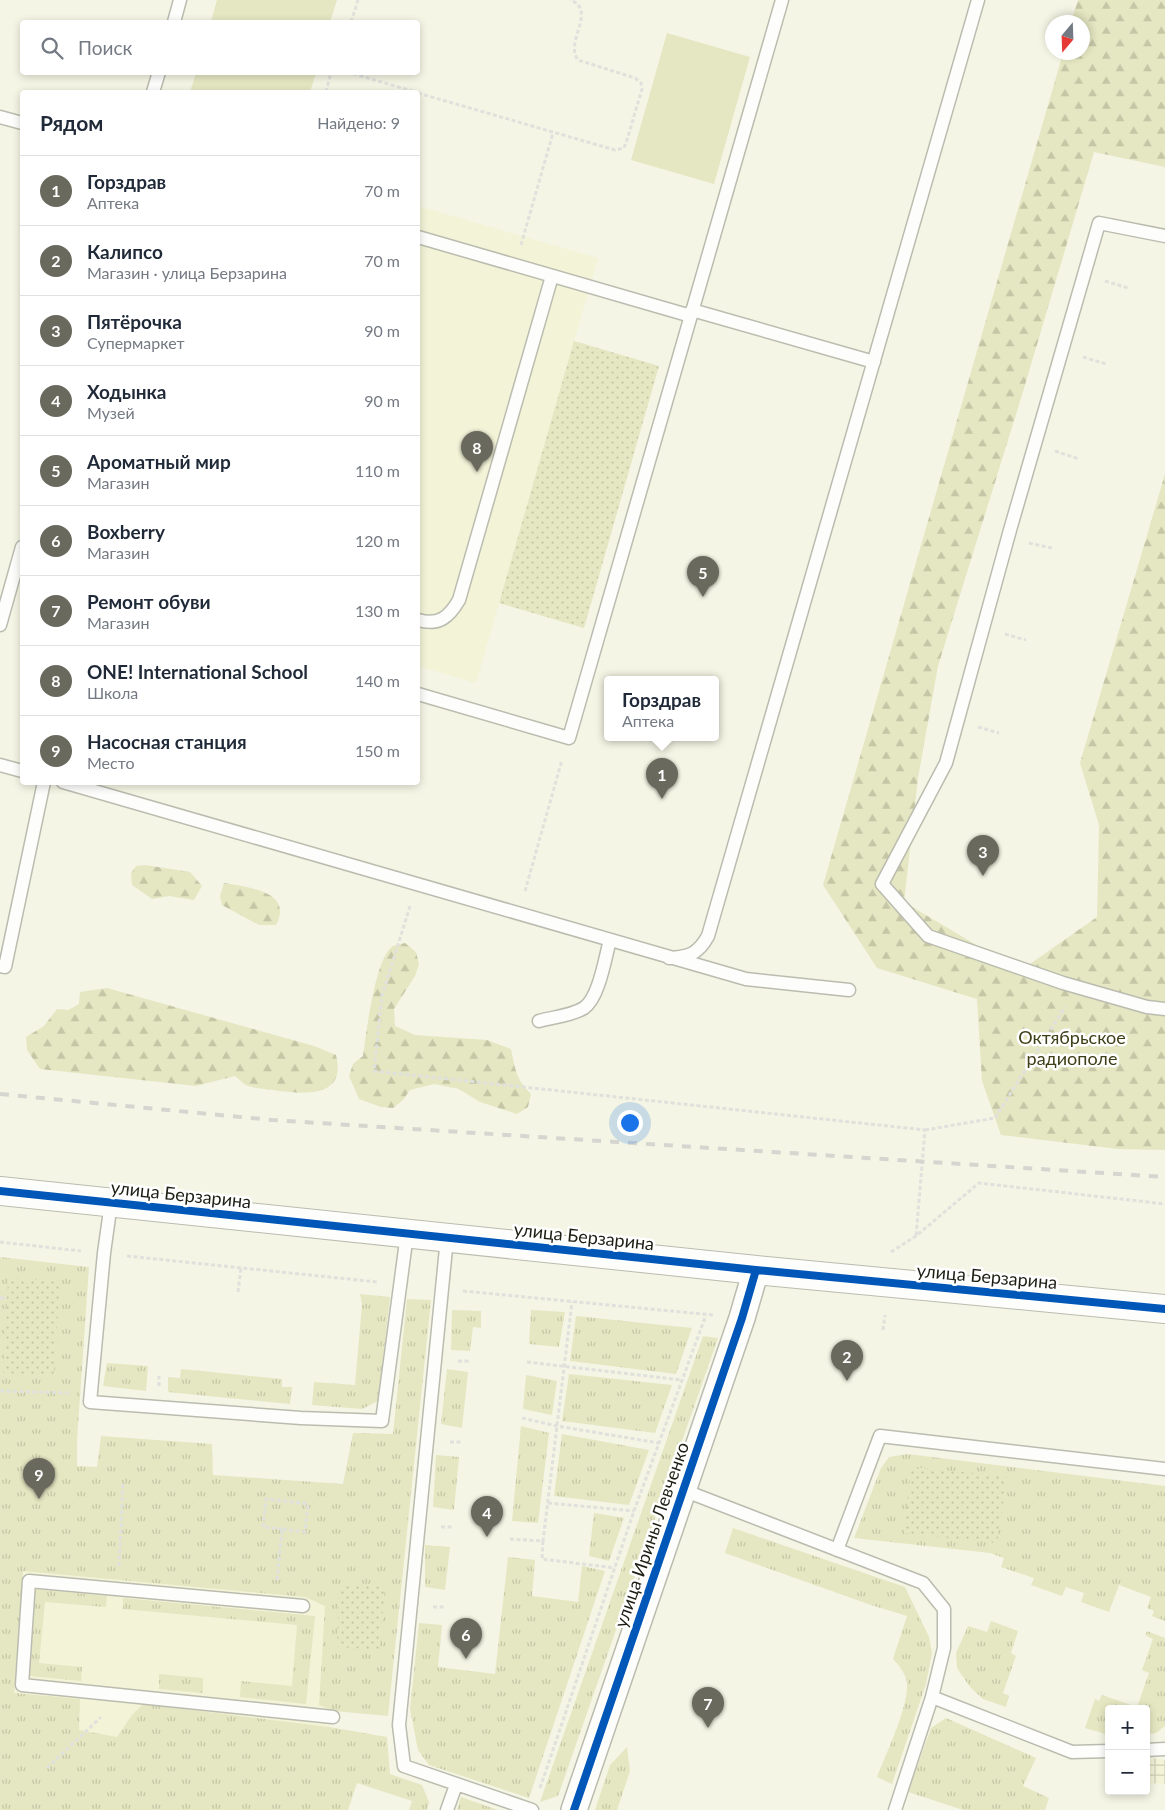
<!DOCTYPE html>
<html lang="ru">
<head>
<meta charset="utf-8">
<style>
  :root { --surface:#fff; --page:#f2f2f3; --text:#1f2937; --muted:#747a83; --line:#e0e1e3; --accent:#696a5d }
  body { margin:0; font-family:Lato,sans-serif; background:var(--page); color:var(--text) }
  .controls { position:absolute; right:15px; bottom:15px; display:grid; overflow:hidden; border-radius:5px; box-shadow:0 2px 8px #0003 }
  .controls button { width:45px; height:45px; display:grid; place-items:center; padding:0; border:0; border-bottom:1px solid var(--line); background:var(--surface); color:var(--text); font:25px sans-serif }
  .compass { position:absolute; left:1045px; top:15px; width:45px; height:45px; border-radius:50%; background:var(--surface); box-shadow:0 2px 8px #0003; rotate:199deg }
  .you { position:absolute; left:629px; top:1122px; width:18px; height:18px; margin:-12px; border:4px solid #fff; border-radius:50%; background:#1a73e8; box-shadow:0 0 0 8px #1a73e833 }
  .badge { display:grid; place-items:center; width:32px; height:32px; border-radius:50%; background:var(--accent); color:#fff; font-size:16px; font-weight:700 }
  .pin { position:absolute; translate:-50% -41px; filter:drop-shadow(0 1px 2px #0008) }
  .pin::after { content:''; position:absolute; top:26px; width:18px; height:15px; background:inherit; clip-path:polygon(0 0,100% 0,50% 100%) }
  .popup { position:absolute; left:604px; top:676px; width:115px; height:65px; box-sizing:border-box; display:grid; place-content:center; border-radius:5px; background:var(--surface); filter:drop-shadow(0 1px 4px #0005); font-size:16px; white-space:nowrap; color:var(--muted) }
  .popup b { font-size:19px; color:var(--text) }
  .popup::after { content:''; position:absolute; left:50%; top:100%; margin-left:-10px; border:10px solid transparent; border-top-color:var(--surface) }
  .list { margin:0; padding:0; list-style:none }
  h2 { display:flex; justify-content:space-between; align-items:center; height:65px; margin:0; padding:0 20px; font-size:21px }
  h2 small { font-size:16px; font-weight:400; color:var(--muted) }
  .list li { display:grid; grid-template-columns:32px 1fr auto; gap:15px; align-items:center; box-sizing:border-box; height:70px; padding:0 20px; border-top:1px solid var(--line) }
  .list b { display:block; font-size:19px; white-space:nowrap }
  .list p { margin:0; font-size:16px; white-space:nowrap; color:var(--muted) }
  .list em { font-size:16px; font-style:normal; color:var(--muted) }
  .icon { flex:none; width:28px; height:28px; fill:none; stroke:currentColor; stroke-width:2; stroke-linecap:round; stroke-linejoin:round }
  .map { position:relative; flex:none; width:1165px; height:1810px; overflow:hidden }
  .search { position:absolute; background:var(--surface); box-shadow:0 2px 8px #0003; left:20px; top:20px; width:400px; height:55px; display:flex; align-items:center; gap:12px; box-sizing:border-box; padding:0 18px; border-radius:5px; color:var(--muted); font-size:19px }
  .panel { position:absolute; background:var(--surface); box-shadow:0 2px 8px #0003; left:20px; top:90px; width:400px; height:695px; border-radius:5px }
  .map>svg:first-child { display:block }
  .built { fill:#f2f3d7 }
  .industrial { fill:url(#industrial-grid) }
  .grass { fill:url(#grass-tufts) }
  .forest { fill:url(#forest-firs) }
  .park { fill:url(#park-dots) }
  .garden { fill:#e5e7c2 }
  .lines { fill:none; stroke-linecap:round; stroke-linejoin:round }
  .service-casing { stroke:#bbbcaf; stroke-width:15 }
  .minor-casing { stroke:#bbbcaf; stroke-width:28 }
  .tertiary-casing { stroke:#bbbcaf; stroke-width:30 }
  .path { stroke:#e0e1dc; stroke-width:3; stroke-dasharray:4 2.5; stroke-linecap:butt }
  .service { stroke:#fdfefb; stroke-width:12 }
  .minor { stroke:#fdfefb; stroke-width:25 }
  .tertiary { stroke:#fdfefb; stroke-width:28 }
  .rail { stroke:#d6d6d1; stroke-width:4; stroke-dasharray:9 9; stroke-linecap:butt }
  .cycleway-casing { stroke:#fff; stroke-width:11 }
  .cycleway { stroke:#0057b8; stroke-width:8 }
  .labels { text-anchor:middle; stroke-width:5; stroke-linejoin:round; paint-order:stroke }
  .park-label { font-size:18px; fill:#3e3e17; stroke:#fff }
  .street-label { font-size:18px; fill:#1e1f14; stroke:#fff }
</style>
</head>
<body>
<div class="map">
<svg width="1165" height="1810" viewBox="0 0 1165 1810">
  <defs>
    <pattern id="industrial-grid" width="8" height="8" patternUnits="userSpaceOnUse" patternTransform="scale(1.25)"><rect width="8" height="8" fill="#f2f3d7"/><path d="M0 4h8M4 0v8" fill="none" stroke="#cfd0b8"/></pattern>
    <pattern id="grass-tufts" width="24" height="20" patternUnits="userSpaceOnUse" patternTransform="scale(1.25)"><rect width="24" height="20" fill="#e5e7c2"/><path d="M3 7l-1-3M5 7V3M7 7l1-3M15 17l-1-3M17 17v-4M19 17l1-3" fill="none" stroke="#c4c6a6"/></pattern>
    <pattern id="forest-firs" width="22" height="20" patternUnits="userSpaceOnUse" patternTransform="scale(1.25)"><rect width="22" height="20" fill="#e5e7c2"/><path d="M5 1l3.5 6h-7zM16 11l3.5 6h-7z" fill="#c4c6a6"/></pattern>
    <pattern id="park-dots" width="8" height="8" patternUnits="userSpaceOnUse" patternTransform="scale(1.25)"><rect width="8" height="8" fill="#e5e7c2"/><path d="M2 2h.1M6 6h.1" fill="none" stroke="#c4c6a6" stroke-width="1.8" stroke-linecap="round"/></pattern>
  </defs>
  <rect width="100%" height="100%" fill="#f4f5e4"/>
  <path class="built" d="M418 206 598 258 476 683 418 666Z
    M344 1484 333 1717 329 1727 0 1810 14 1513Z"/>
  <path class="industrial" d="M1146 1757 1165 1760V1784L1146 1783Z"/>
  <path class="grass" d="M0 1257 89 1267 77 1440V1466L97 1467 101 1436 212 1444 213 1475 343 1484 353 1433 393 1434 407 1299 431 1300 388 1716 334 1711 319 1705 325 1606 305 1597 23 1571 14 1693 80 1699 79 1730 117 1737 132 1715 143 1704 329 1727 387 1737 390 1774 422 1785 429 1802 427 1810H409L412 1801 357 1783 348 1810H0Z
    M360 1294 390 1297 378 1401 362 1409 312 1405 314 1382 355 1385 362 1304Z
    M452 1310 481 1311V1328L473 1327 470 1351 451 1350Z
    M531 1310 565 1312 559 1347 529 1344Z
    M576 1316 692 1328 676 1374 570 1361Z
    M703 1336 718 1338 558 1796 540 1802Z
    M107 1363 148 1366 146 1391 103 1386Z
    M181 1369 282 1379V1387H292L290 1404 168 1392V1377L180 1378Z
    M447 1369 468 1372 462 1428 441 1424Z
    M569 1374 672 1385 655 1433 562 1421Z
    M526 1375 557 1381 552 1415 523 1409Z
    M521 1426 549 1433 538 1523 512 1521Z
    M562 1434 649 1450 629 1505 554 1496Z
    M908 1454 1165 1486V1621L1152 1616 1154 1611 1147 1608 1151 1597 1119 1585 1109 1612 1081 1602 1084 1593 1066 1587 1062 1596 1031 1585 1034 1578 1001 1567 1004 1558 990 1553 854 1538 881 1468 889 1457Z
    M436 1455 459 1457 454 1510 433 1507Z
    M594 1513 624 1518 609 1561 589 1556Z
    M733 1528 905 1587 929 1637 932 1653 926 1684 892 1784 877 1777C885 1756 913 1699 906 1678 903 1671 899 1665 893 1659L907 1616 871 1605 725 1553Z
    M425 1545 450 1547 445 1590 425 1587Z
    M508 1557 535 1560 532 1596 578 1602 582 1566 605 1571 529 1798 429 1765 418 1750 410 1709 419 1623 442 1625 438 1667 495 1674Z
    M34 1589 107 1596 106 1607 45 1602 39 1663 82 1667 81 1681 30 1676Z
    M123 1598 315 1616 306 1704 240 1697 241 1681 292 1686 297 1625 123 1609Z
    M991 1621 1018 1631 1011 1653 1016 1656 1003 1693 1009 1696 1006 1707 983 1699 970 1687 957 1668 956 1653 968 1626 987 1632Z
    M1147 1631 1165 1638V1726L1156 1733 1146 1735V1709H1109V1735L1085 1728 1095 1699 1099 1701 1102 1695 1137 1707 1149 1673 1142 1670 1153 1639 1145 1635Z
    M159 1674 203 1678V1693L159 1689Z
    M946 1718 1036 1758 1023 1786 1049 1798 1045 1810H963L908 1792 931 1728Z
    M627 1747 630 1771 617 1810H595L610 1765Z
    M461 1797 498 1810H457Z"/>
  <path class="forest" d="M1078 0H1165V167L1094 152 1022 395 938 666 918 778 904 902 1020 971 1097 917 1099 825 1080 763 1165 474V1150L1118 1149 1001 1135 982 1081 977 999 877 968 823 885 1063 53 1082 52V22H1071Z
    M145 865 190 872 202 886 194 900 169 896 152 899 132 885 131 873 136 866Z
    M224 883C247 887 294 891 276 925H259L222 905 220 896Z
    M405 943 416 952 419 964 415 976 394 1009 395 1026 415 1035 487 1040 511 1049C515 1069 516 1079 531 1094L528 1107 517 1114 480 1102 459 1089 434 1084 410 1090 403 1100 393 1108 381 1107 359 1099 349 1076 353 1064 363 1056C366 1035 375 957 393 946 396 945 401 944 405 943Z
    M107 988 314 1046 336 1055C346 1097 308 1094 279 1091 269 1089 257 1089 248 1086 243 1084 239 1079 235 1076L196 1086 40 1069 27 1050 26 1037 44 1026 57 1009 68 1010 79 1004 80 992Z"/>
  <path class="park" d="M574 341 659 366 584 628 499 603Z
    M8 1278 60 1281 54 1376 3 1373Z
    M911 1467 1007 1476 997 1543 904 1533Z
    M339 1585 385 1587 379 1650 337 1647Z"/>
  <path class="garden" d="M217 0H337L330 22H211Z
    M667 33 750 57 714 184 631 160Z
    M196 73V72L316 73 310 92H190Z"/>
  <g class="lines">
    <defs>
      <path id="service" d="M174 22 180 0
        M153 92 159 72
        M0 117 22 123
        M1165 236 1099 223 1010 530 946 763 882 884 928 936 1063 983 1147 1007 1165 1009
        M418 237 691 316
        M692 310 874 362
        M418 620C439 626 449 617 459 600L552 276
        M0 625 22 547
        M418 694 569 738 782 0
        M0 765 22 771
        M63 782 746 979 849 990
        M669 958C689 957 698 954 708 936L978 0
        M0 966 5 967 44 782
        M539 1021C553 1017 571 1016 584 1008 599 998 605 958 610 940
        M111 1203 104 1253 90 1402 301 1418 382 1421 407 1234
        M447 1238 399 1725 404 1766 532 1810
        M683 1490 923 1583 944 1609V1648L932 1697 895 1810
        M837 1550 880 1436 1165 1469
        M303 1606 29 1581 22 1685 333 1717
        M932 1697 1072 1752 1109 1751
        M1146 1750 1165 1749
        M447 1810 456 1785"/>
      <path id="minor" d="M574 1810 742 1318 756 1270"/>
      <path id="tertiary" d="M0 1191 756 1270 1165 1309"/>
    </defs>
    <use href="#service" class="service-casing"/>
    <use href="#minor" class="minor-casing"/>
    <use href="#tertiary" class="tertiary-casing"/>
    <path class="path" d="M351 22 358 0
      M347 72 416 92
      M326 92 331 72
      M418 93 615 150 624 148 627 140 642 89 641 83 635 78 578 60C564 42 598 10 570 0
      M521 245 553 133
      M1105 281 1128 288
      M1083 357 1106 364
      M1055 451 1079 459
      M1029 543 1052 548
      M1005 634 1026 640
      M978 727 999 733
      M525 891 562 760
      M410 906 382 996 374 1071 925 1130 916 1236
      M925 1130 995 1118 1065 1007
      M0 1242 81 1251
      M891 1252 916 1236 979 1183 1165 1204
      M127 1256 377 1282
      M463 1291 713 1315
      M238 1292 241 1268
      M0 1298H7
      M883 1330 885 1315
      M458 1361H469
      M527 1362 682 1380
      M159 1386V1376
      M0 1391 69 1393
      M522 1418 557 1426 659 1443
      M450 1442H461
      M548 1503 634 1511
      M441 1527H452
      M510 1539 543 1541 572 1302
      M543 1541 542 1559 615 1568
      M119 1566 123 1483
      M277 1580 282 1529 305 1532 308 1504 266 1499 263 1527 282 1529
      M433 1607H444
      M47 1768 101 1717
      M540 1788 634 1511 706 1315"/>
    <use href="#service" class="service"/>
    <use href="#minor" class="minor"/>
    <use href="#tertiary" class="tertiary"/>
    <path class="rail" d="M0 1094 272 1120 1165 1177"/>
    <defs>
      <path id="cycleway" d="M0 1191 756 1270 1165 1309
        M574 1810 742 1318 756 1270"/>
    </defs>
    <use href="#cycleway" class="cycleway-casing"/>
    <use href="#cycleway" class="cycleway"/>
  </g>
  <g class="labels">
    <g class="park-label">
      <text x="1072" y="1044">Октябрьское<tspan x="1072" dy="21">радиополе</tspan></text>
    </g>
    <g class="street-label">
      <text transform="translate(181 1195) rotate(6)" y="6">улица Берзарина</text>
      <text transform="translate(584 1237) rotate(6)" y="6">улица Берзарина</text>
      <text transform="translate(987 1277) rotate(5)" y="6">улица Берзарина</text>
      <text transform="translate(652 1535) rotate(-71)" y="6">улица Ирины Левченко</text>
    </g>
  </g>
</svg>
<div class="controls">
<button>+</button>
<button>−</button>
</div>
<svg class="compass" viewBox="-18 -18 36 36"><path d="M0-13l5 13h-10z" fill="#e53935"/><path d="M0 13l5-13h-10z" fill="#747a83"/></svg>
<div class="you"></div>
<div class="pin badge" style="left:662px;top:799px">1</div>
<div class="popup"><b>Горздрав</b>Аптека</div>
<div class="pin badge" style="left:847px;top:1381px">2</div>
<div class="pin badge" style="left:983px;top:876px">3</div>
<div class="pin badge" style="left:487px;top:1537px">4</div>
<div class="pin badge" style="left:703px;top:597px">5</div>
<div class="pin badge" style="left:466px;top:1659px">6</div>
<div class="pin badge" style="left:708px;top:1728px">7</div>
<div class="pin badge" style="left:477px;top:472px">8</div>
<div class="pin badge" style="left:39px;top:1499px">9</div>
<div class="search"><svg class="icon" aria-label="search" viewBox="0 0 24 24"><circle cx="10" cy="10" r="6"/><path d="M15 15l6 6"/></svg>Поиск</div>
<section class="panel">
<h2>Рядом<small>Найдено: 9</small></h2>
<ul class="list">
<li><span class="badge">1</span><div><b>Горздрав</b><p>Аптека</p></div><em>70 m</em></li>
<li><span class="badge">2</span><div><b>Калипсо</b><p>Магазин · улица Берзарина</p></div><em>70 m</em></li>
<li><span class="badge">3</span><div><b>Пятёрочка</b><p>Супермаркет</p></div><em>90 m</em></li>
<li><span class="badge">4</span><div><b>Ходынка</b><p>Музей</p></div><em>90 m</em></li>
<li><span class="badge">5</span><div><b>Ароматный мир</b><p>Магазин</p></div><em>110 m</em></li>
<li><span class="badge">6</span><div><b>Boxberry</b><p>Магазин</p></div><em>120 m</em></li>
<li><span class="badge">7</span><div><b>Ремонт обуви</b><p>Магазин</p></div><em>130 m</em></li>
<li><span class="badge">8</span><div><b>ONE! International School</b><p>Школа</p></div><em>140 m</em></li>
<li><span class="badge">9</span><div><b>Насосная станция</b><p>Место</p></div><em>150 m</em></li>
</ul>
</section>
</div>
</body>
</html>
